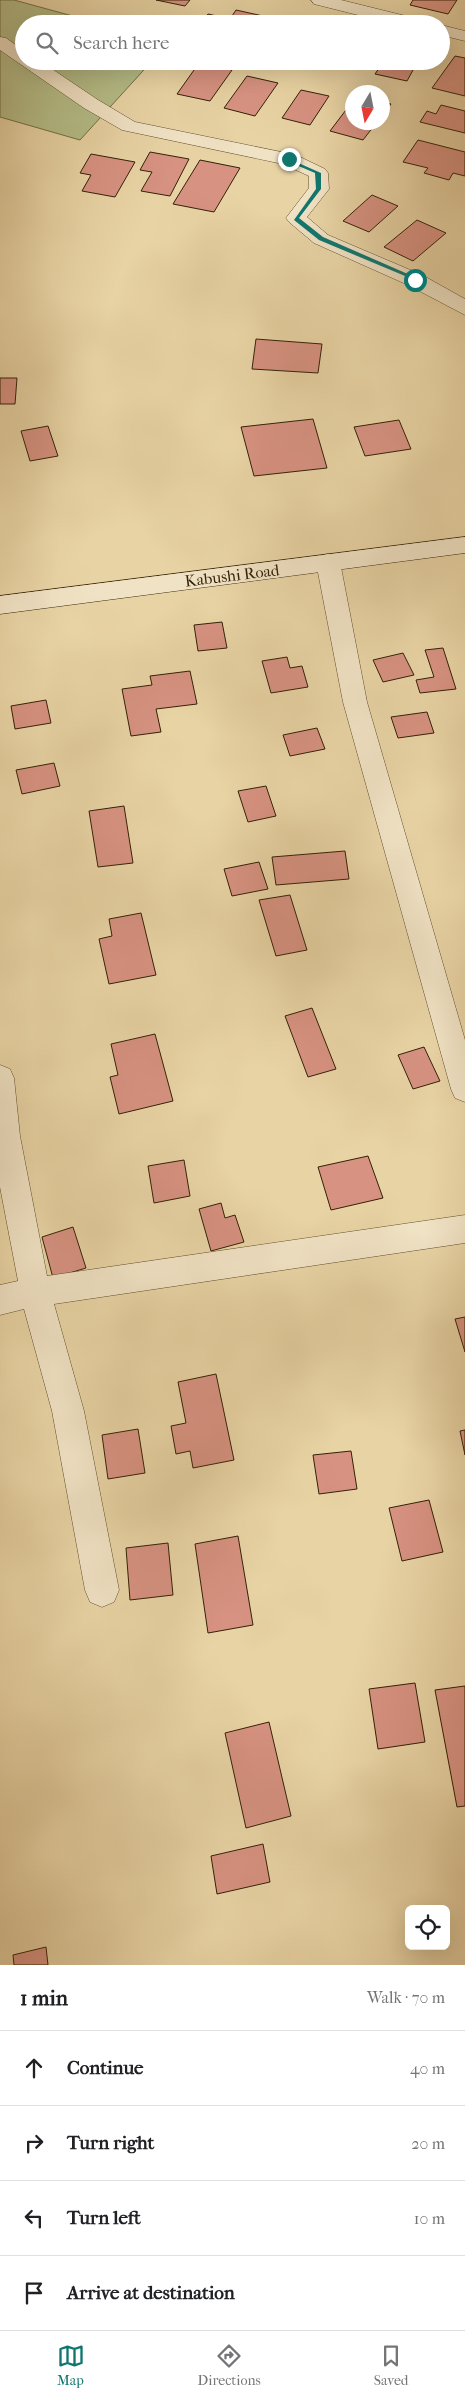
<!DOCTYPE html>
<html lang="en">
<head>
<meta charset="utf-8">
<style>
  :root { --surface:#fff; --page:#f6f6f6; --text:#202124; --muted:#757577; --line:#e0e0e0; --accent:#0f766e }
  body { margin:0; font-family:"IM FELL French Canon",serif; background:var(--page); color:var(--text) }
  .controls { position:absolute; right:15px; bottom:15px; display:grid; overflow:hidden; border-radius:8px; box-shadow:0 5px 20px #0002 }
  .controls button { width:45px; height:45px; display:grid; place-items:center; padding:0; border:0; border-bottom:1px solid var(--line); background:var(--surface); color:var(--text); font:25px sans-serif }
  .compass { position:absolute; left:345px; top:85px; width:45px; height:45px; border-radius:50%; background:var(--surface); box-shadow:0 5px 20px #0002; rotate:190deg }
  .stop { position:absolute; width:15px; height:15px; margin:-11px; border:4px solid #0f766e; border-radius:50%; background:#fff }
  .stop.end { background:#0f766e; border-color:#fff; box-shadow:0 1px 5px #0008 }
  .list { margin:0; padding:0; list-style:none }
  h2 { display:flex; justify-content:space-between; align-items:center; height:65px; margin:0; padding:0 20px; font-size:21px }
  h2 small { font-size:16px; font-weight:400; color:var(--muted) }
  .list li { display:grid; grid-template-columns:32px 1fr auto; gap:15px; align-items:center; box-sizing:border-box; height:75px; padding:0 20px; border-top:1px solid var(--line) }
  .list b { display:block; font-size:19px; white-space:nowrap }
  .list em { font-size:16px; font-style:normal; color:var(--muted) }
  .icon { flex:none; width:28px; height:28px; fill:none; stroke:currentColor; stroke-width:2; stroke-linecap:round; stroke-linejoin:round }
  .map { position:relative; flex:none; width:465px; height:1965px; overflow:hidden }
  .search { position:absolute; background:var(--surface); box-shadow:0 5px 20px #0002; left:15px; right:15px; top:15px; height:55px; display:flex; align-items:center; gap:12px; box-sizing:border-box; padding:0 18px; border-radius:28px; color:var(--muted); font-size:19px }
  .sheet { height:365px; background:var(--surface) }
  nav { display:flex; justify-content:space-around; align-items:center; box-sizing:border-box; height:70px; border-top:1px solid var(--line); background:var(--surface); font-size:14px; color:var(--muted) }
  nav a { display:grid; justify-items:center; gap:2px }
  nav .on { color:var(--accent) }
  .map>svg:first-child { display:block }
  .green { fill:#b4bc87; stroke:#746e46 }
  .building { fill:#d79281; stroke:#332106 }
  .lines { fill:none; stroke-linecap:round; stroke-linejoin:round }
  .street-casing { stroke:#604e2e; stroke-width:1 }
  .secondary-casing { stroke:#332106; stroke-width:1 }
  .street { fill:#f0e2c4; fill-rule:evenodd }
  .secondary { fill:#f0e2c4; fill-rule:evenodd }
  .route { fill:#0f766e }
  .labels { text-anchor:middle; stroke-width:4; stroke-linejoin:round; paint-order:stroke }
  .street-label { font-size:16px; fill:#332106; stroke:#f0e2c4 }
</style>
</head>
<body>
<div class="map">
<svg width="465" height="1965" viewBox="0 0 465 1965">
  <rect width="100%" height="100%" fill="#e8d3a4"/>
  <filter id="stains"><feTurbulence type="fractalNoise" baseFrequency=".004" numOctaves="4"/><feColorMatrix values="0 0 0 0 .2 0 0 0 0 .09 0 0 0 0 .02 0 0 0 .5 -.17"/></filter>
  <radialGradient id="worn" r=".72"><stop offset=".6" stop-color="#630" stop-opacity="0"/><stop offset="1" stop-color="#630" stop-opacity=".3"/></radialGradient>
  <path class="green" d="M0 0H14L102 24H24V61H152L80 140 0 117Z"/>
  <path class="building" d="M156 0H190L185 6Z
    M413 0H457L448 14 410 5Z
    M236 10 263 16 259 22 266 24H201L208 14 230 19Z
    M297 18 327 22V24H295Z
    M455 56 465 58V96L432 88Z
    M384 61H418L407 81 375 74Z
    M199 63 232 70 210 101 177 94Z
    M247 76 278 83 255 116 224 108Z
    M301 90 329 96 310 125 282 118Z
    M382 101 391 104 382 115Z
    M352 102V122H377L363 140 330 131Z
    M441 105 465 111V133L420 122 427 111 436 114Z
    M418 140 465 152V176L453 173 449 180 424 173 428 168 403 162Z
    M150 152 189 159 170 196 141 191 152 172 140 170Z
    M91 154 135 162 115 197 82 191 91 175 80 173Z
    M200 160 240 168 214 212 173 204Z
    M372 195 398 206 369 232 343 221Z
    M417 220 446 233 413 261 384 247Z
    M256 339 322 344 318 373 252 369Z
    M0 378H17L15 404H0Z
    M313 419 327 468 254 476 241 427Z
    M399 420 411 449 365 456 354 427Z
    M48 426 58 456 30 461 21 431Z
    M222 622 227 648 198 651 194 625Z
    M443 648 456 689 420 693 416 680 434 677 425 650Z
    M403 653 414 675 383 682 373 660Z
    M287 657 290 668 302 666 308 687 271 693 262 661Z
    M190 671 197 704 156 709 161 732 131 736 122 689 152 685 150 676Z
    M46 700 51 723 15 729 11 706Z
    M427 712 434 733 398 738 391 717Z
    M317 728 325 749 290 756 283 735Z
    M54 763 60 786 22 794 16 770Z
    M266 786 276 816 248 822 238 791Z
    M124 806 133 863 98 867 89 811Z
    M345 851 349 879 276 885 272 857Z
    M259 862 268 889 232 896 224 869Z
    M290 895 307 950 276 956 259 900Z
    M141 913 156 975 109 984 99 939 112 936 109 919Z
    M312 1008 336 1069 308 1077 285 1016Z
    M155 1034 173 1101 119 1114 110 1077 118 1075 111 1044Z
    M424 1047 440 1081 413 1089 398 1055Z
    M368 1156 383 1198 331 1210 318 1167Z
    M184 1160 190 1196 154 1203 148 1166Z
    M221 1203 225 1218 235 1215 244 1242 211 1251 199 1209Z
    M73 1227 86 1268 53 1278 42 1237Z
    M465 1317V1352L455 1319Z
    M216 1374 234 1460 193 1468 190 1451 176 1454 171 1426 186 1423 178 1382Z
    M138 1429 145 1473 108 1479 102 1435Z
    M465 1430V1455L460 1431Z
    M351 1451 357 1489 319 1494 313 1455Z
    M429 1500 443 1552 402 1561 389 1508Z
    M238 1536 253 1625 208 1633 195 1544Z
    M168 1543 173 1595 130 1600 126 1548Z
    M415 1683 425 1742 378 1749 369 1689Z
    M465 1686V1806L457 1807 435 1690Z
    M269 1722 291 1816 246 1828 225 1733Z
    M263 1844 270 1882 217 1894 211 1856Z
    M46 1947 48 1965H14L13 1955Z"/>
  <g class="lines">
    <defs>
      <path id="street" d="M311 0H341L422 20 425 24H394L314 4Z
        M441 25 465 31V41L441 35Z
        M0 37 6 38 24 51V61H40L98 100 135 122 296 155 325 169 328 173 329 189 307 217 328 235 422 275 465 299V315L408 285 314 243 289 222 286 218 309 188V176L283 164 122 130 84 108 0 50Z
        M328 554 336 556 340 562 367 702 465 1040V1102L455 1098 451 1089 343 702 316 562 320 556Z
        M0 1065 10 1069 14 1078 20 1136 47 1276 465 1215V1243L54 1304 84 1411 119 1590 114 1602 102 1607 90 1602 85 1590 52 1411 24 1309 0 1315V1285L18 1281 0 1187Z"/>
      <path id="secondary" d="M465 537V553L0 614V596Z"/>
    </defs>
    <use href="#street" class="street-casing"/>
    <use href="#secondary" class="secondary-casing"/>
    <use href="#street" class="street"/>
    <use href="#secondary" class="secondary"/>
  </g>
  <path class="route" d="M287 158 321 173V189L299 218 323 237 417 278V281L319 240 294 220 316 189 315 173 287 161Z"/>
  <g class="labels">
    <g class="street-label">
      <text transform="translate(232 575) rotate(-7)" y="6">Kabushi Road</text>
    </g>
  </g>
  <rect width="100%" height="100%" filter="url(#stains)"/>
  <rect width="100%" height="100%" fill="url(#worn)"/>
</svg>
<div class="controls">
<button><svg class="icon" aria-label="locate" viewBox="0 0 24 24"><circle cx="12" cy="12" r="6"/><path d="M12 2v4M12 18v4M2 12h4M18 12h4"/></svg></button>
</div>
<svg class="compass" viewBox="-18 -18 36 36"><path d="M0-13l5 13h-10z" fill="#e53935"/><path d="M0 13l5-13h-10z" fill="#757577"/></svg>
<div class="stop" style="left:415px;top:280px"></div>
<div class="stop end" style="left:289px;top:159px"></div>
<div class="search"><svg class="icon" aria-label="search" viewBox="0 0 24 24"><circle cx="10" cy="10" r="6"/><path d="M15 15l6 6"/></svg>Search here</div>
</div>
<section class="sheet">
<h2>1 min<small>Walk · 70 m</small></h2>
<ul class="list">
<li><svg class="icon" aria-label="ahead" viewBox="0 0 24 24"><path d="M12 20V5M6 11l6-6 6 6"/></svg><div><b>Continue</b></div><em>40 m</em></li>
<li><svg class="icon" aria-label="right" viewBox="0 0 24 24"><path d="M7 20v-9h11M14 6l5 5-5 5"/></svg><div><b>Turn right</b></div><em>20 m</em></li>
<li><svg class="icon" aria-label="left" viewBox="0 0 24 24"><path d="M17 20v-9H6M10 6l-5 5 5 5"/></svg><div><b>Turn left</b></div><em>10 m</em></li>
<li><svg class="icon" aria-label="arrive" viewBox="0 0 24 24"><path d="M6 21V4h12l-3 4 3 4H6"/></svg><div><b>Arrive at destination</b></div></li>
</ul>
</section>
<nav>
<a class="on"><svg class="icon" aria-label="map" viewBox="0 0 24 24"><path d="M3 6l6-2 6 2 6-2v14l-6 2-6-2-6 2zM9 4v14M15 6v14"/></svg>Map</a>
<a><svg class="icon" aria-label="directions" viewBox="0 0 24 24"><path d="M12 3l9 9-9 9-9-9zM9 14v-3h6M13 9l2 2-2 2"/></svg>Directions</a>
<a><svg class="icon" aria-label="saved" viewBox="0 0 24 24"><path d="M7 4h10v16l-5-4-5 4z"/></svg>Saved</a>
</nav>
</body>
</html>
